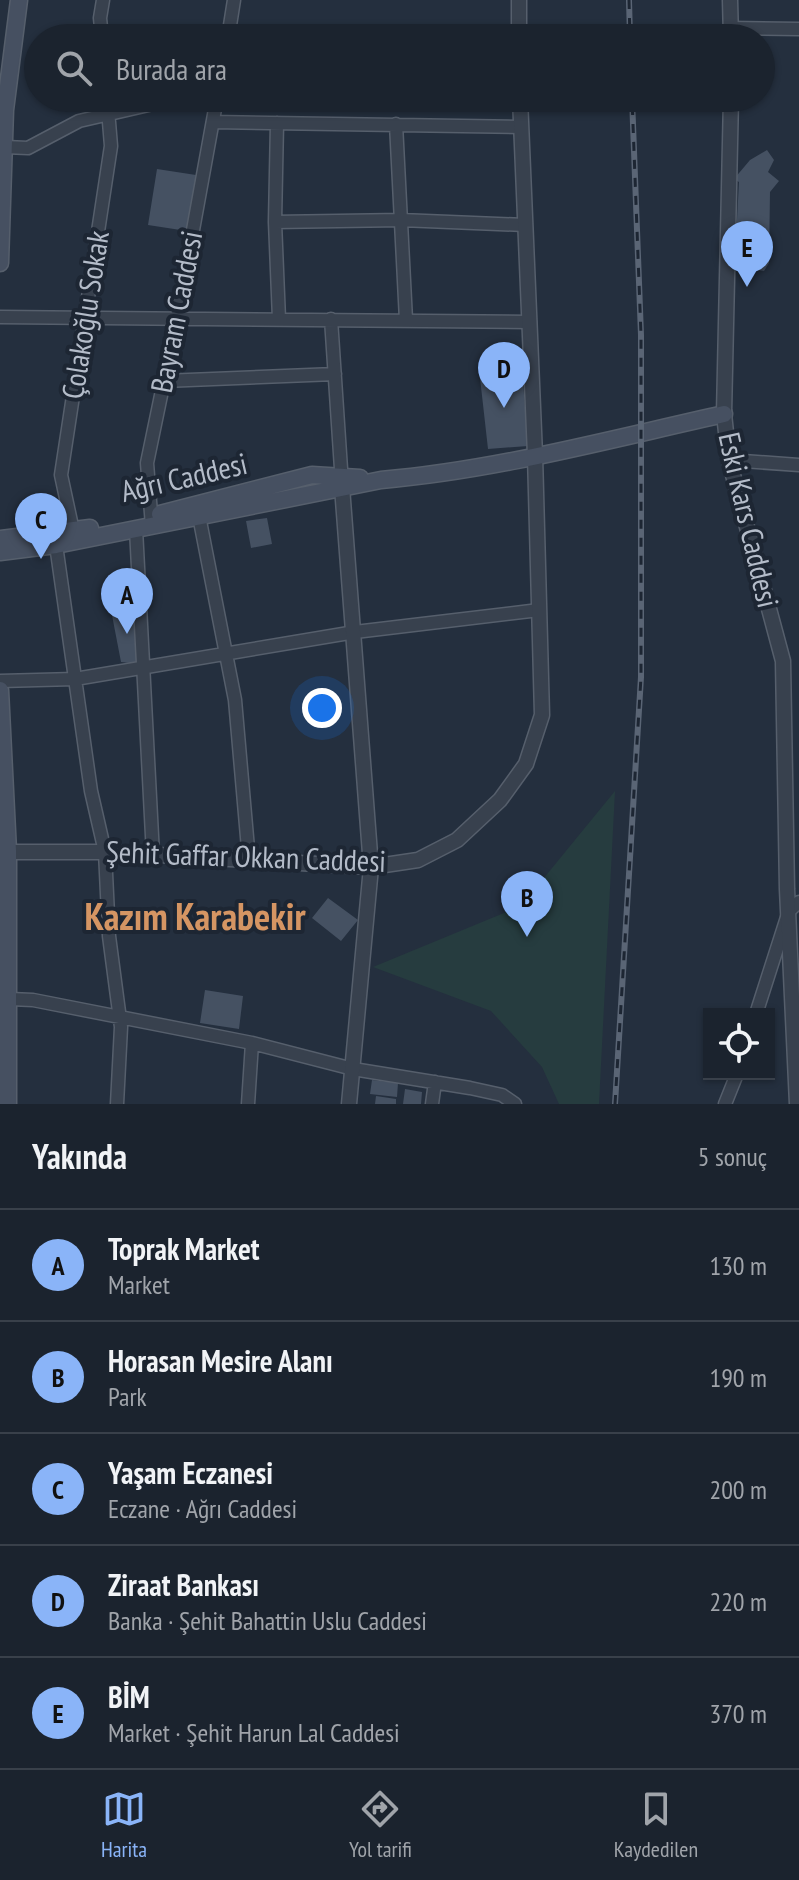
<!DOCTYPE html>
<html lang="tr">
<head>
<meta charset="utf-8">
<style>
  :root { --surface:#1b232e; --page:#242b36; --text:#f1f3f6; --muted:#a0a4aa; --line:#39404a; --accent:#8ab4f8 }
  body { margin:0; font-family:"PT Sans Narrow",sans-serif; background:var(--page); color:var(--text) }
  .controls { position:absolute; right:24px; bottom:24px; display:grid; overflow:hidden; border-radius:0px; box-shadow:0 2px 6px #0004 }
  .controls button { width:72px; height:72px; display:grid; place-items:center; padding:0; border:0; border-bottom:2px solid var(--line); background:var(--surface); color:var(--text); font:40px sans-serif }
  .you { position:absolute; left:322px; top:708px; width:28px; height:28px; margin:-20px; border:6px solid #fff; border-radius:50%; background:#1a73e8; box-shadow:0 0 0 12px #1a73e833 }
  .badge { display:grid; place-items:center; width:52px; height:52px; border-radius:50%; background:var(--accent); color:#111; font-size:26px; font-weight:700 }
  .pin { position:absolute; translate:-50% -66px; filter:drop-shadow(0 2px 4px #0008) }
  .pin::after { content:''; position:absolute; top:42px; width:28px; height:24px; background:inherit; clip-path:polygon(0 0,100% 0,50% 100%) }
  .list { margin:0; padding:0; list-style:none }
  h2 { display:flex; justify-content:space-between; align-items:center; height:104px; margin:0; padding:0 32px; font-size:34px }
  h2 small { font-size:26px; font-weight:400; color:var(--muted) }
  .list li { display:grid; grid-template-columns:52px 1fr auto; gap:24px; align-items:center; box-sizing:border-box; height:112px; padding:0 32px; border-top:2px solid var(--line) }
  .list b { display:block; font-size:30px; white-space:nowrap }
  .list p { margin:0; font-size:26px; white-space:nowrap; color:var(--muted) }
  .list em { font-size:26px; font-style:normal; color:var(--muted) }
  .icon { flex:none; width:44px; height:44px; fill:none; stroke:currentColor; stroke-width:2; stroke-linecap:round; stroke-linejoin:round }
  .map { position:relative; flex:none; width:799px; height:1104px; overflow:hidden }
  .search { position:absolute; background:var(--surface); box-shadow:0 2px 6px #0004; left:24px; right:24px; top:24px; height:88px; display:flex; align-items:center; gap:20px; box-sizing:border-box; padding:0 28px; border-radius:44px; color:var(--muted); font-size:30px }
  .sheet { height:664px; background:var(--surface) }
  nav { display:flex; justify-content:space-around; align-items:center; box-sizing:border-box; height:112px; border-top:2px solid var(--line); background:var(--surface); font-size:22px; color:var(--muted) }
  nav a { display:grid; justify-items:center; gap:4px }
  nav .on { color:var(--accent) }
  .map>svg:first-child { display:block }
  .green { fill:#263c3f }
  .building { fill:#455162 }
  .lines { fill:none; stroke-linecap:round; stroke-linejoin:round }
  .minor-casing { stroke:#565f6c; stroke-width:15 }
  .tertiary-casing { stroke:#565f6c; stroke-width:17 }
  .secondary-casing { stroke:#565f6c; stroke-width:19 }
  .minor { stroke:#38414e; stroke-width:12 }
  .tertiary { stroke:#38414e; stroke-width:14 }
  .secondary { stroke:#465061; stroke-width:16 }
  .rail-casing { stroke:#5a6575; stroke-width:6 }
  .rail { stroke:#1d2633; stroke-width:3; stroke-dasharray:9; stroke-linecap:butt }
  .labels { text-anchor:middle; stroke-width:8; stroke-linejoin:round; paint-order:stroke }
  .street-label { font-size:30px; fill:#b4bcc9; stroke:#1d2633 }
  .district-label { font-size:38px; font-weight:bold; fill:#d59563; stroke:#1d2633 }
</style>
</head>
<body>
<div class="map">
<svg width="799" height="1104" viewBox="0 0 799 1104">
  <rect width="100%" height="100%" fill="#242f3e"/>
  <path class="green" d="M615 791 599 1104H559L542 1067 491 1011 373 967 521 906Z"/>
  <path class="building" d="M767 150 774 160 768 172 779 181 770 192 769 263 764 271 743 268 735 257 739 182 734 179 750 160Z
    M157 169 196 175 187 231 148 225Z
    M479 369H522L528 446 488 449Z
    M267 518 272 544 251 548 246 521Z
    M136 608 139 664 121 662 111 610Z
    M328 898 358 920 341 941 312 918Z
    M205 990 243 996 239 1029 200 1023Z
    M372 1080 398 1083 397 1097 370 1094Z
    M405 1089 422 1092 421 1104H403Z
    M376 1096 396 1099V1104H375Z"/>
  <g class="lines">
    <defs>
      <path id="minor" d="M731 28 799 29
        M102 38 100 18 103 0
        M228 38 234 0
        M213 122 520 127
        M277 123 275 222 279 319
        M396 124 406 320
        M5 147 28 148 79 121 179 98
        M275 222 401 220 525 225
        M0 317 530 322
        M331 319 342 484
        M164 381 335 374
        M729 460 799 465
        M199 516 235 700 249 860
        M152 526 147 463 177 318 217 98
        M136 529 153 855
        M73 531 61 475 111 146 107 98
        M56 545 91 791 105 852 109 936 121 1027 117 1104
        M0 681 75 679 355 632 539 610
        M10 999 33 1000 252 1043 353 1069 470 1088 502 1095 515 1104
        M756 1014 789 911 799 902
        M248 1104 252 1043
        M432 1104 435 1082
        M725 1104 737 1074"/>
      <path id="tertiary" d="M519 0V38
        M730 0 731 38
        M731 98 724 414 729 460 783 661 787 889 797 1104
        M342 487 371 867 349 1104
        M0 852H105L371 867 418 860 457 840 500 800 526 764 542 715 535 455 520 98"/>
      <path id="secondary" d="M0 263 5 110 19 0
        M160 514 312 475 360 478
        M0 539 90 528
        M0 552 56 545 381 480C497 470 611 439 724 414
        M0 690 8 851V1104"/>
    </defs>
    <use href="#minor" class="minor-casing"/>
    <use href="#tertiary" class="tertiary-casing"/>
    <use href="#secondary" class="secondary-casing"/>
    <use href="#minor" class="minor"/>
    <use href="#tertiary" class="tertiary"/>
    <use href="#secondary" class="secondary"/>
    <defs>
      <path id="rail" d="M629 0 630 38
        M615 1104 641 677V335L632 98"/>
    </defs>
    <use href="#rail" class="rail-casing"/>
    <use href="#rail" class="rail"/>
  </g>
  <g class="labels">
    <g class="street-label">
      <text transform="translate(177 312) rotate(-79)" y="10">Bayram Caddesi</text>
      <text transform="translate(86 315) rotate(-81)" y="10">Çolakoğlu Sokak</text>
      <text transform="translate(184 478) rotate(-13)" y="10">Ağrı Caddesi</text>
      <text transform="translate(748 520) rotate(77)" y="10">Eski Kars Caddesi</text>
      <text transform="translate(246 857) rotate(2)" y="10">Şehit Gaffar Okkan Caddesi</text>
    </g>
    <g class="district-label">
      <text x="195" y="930">Kazım Karabekir</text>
    </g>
  </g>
</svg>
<div class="controls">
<button><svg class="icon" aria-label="locate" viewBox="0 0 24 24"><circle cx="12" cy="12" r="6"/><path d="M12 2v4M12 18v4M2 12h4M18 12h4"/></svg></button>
</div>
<div class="you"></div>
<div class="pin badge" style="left:127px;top:634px">A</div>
<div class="pin badge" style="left:527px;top:937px">B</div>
<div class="pin badge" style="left:41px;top:559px">C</div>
<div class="pin badge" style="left:504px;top:408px">D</div>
<div class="pin badge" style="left:747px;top:287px">E</div>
<div class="search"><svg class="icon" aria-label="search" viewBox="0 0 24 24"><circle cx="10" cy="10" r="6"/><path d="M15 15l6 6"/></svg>Burada ara</div>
</div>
<section class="sheet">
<h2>Yakında<small>5 sonuç</small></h2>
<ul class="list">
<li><span class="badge">A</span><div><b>Toprak Market</b><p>Market</p></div><em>130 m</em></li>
<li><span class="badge">B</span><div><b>Horasan Mesire Alanı</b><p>Park</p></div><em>190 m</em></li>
<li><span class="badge">C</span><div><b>Yaşam Eczanesi</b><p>Eczane · Ağrı Caddesi</p></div><em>200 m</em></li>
<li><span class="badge">D</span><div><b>Ziraat Bankası</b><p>Banka · Şehit Bahattin Uslu Caddesi</p></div><em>220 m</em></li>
<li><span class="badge">E</span><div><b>BİM</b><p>Market · Şehit Harun Lal Caddesi</p></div><em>370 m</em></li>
</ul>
</section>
<nav>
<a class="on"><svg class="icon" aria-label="map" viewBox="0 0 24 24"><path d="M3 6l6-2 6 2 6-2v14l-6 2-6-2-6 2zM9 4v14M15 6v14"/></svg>Harita</a>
<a><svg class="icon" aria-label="directions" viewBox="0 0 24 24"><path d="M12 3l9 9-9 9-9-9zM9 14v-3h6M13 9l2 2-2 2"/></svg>Yol tarifi</a>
<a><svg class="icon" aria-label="saved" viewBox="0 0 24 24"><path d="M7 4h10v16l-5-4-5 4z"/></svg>Kaydedilen</a>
</nav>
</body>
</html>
